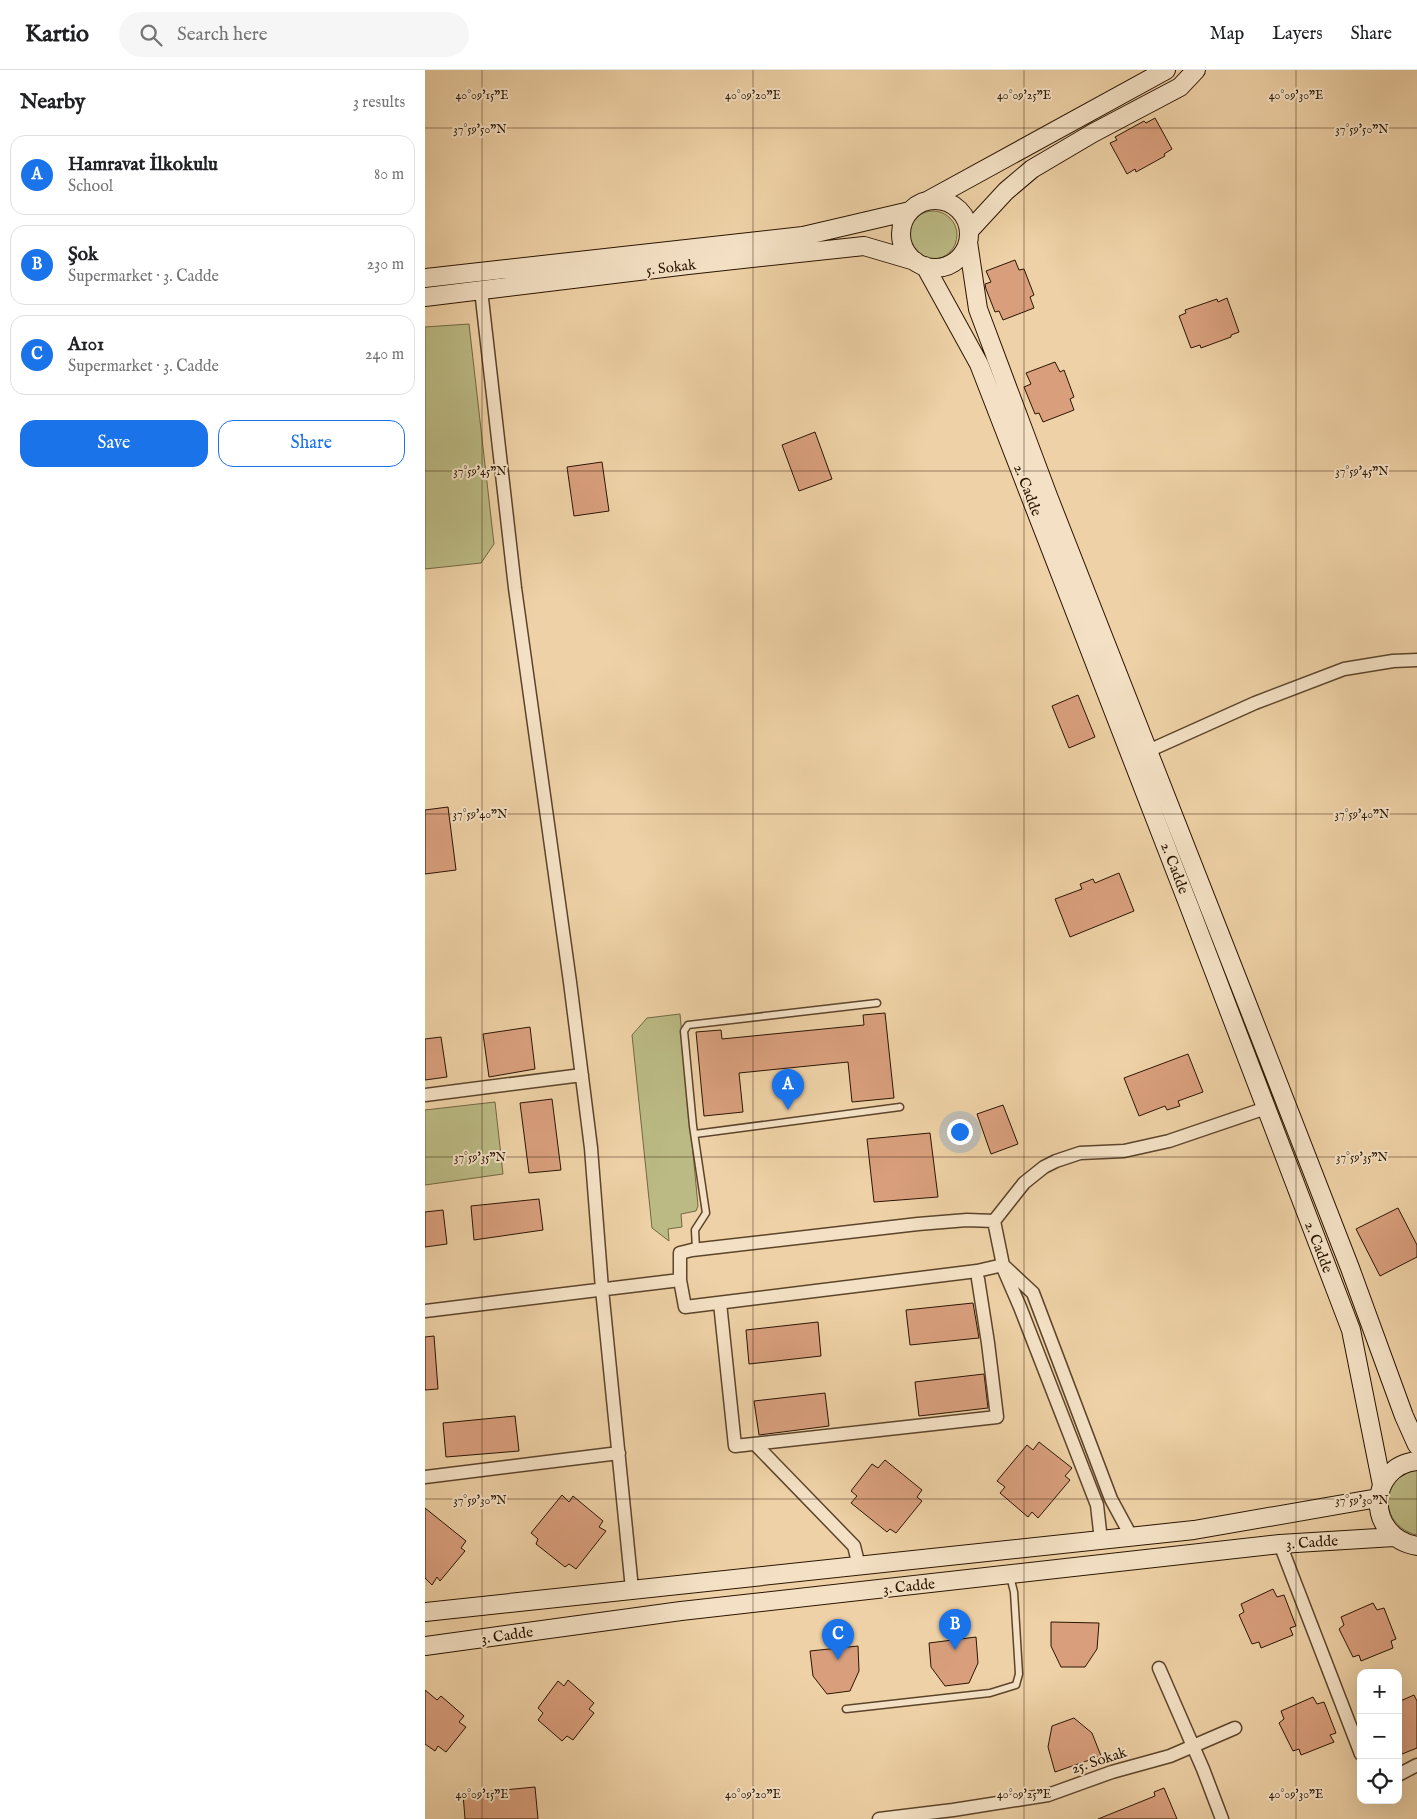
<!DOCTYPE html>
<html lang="en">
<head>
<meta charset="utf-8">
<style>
  :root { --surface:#fff; --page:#f6f6f6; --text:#202124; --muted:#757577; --line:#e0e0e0; --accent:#1a73e8 }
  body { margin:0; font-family:"IM FELL English",serif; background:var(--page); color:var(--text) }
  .controls { position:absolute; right:15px; bottom:15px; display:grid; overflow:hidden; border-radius:10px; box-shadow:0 5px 20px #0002 }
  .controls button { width:45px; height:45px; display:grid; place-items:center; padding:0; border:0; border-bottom:1px solid var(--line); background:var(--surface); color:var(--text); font:25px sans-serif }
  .you { position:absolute; left:534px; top:1061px; width:18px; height:18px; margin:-12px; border:4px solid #fff; border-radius:50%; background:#1a73e8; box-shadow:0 0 0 8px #1a73e833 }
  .badge { display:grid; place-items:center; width:32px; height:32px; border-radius:50%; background:var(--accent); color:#fff; font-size:16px; font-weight:700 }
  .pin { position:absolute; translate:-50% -41px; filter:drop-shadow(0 1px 2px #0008) }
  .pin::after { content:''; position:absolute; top:26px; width:18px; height:15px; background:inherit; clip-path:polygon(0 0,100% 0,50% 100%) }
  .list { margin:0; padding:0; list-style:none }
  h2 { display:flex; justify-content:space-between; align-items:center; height:65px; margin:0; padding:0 20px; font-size:21px }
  h2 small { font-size:16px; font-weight:400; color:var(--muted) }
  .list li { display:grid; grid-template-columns:32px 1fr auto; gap:15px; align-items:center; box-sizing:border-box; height:80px; margin:0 10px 10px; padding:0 10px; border:1px solid var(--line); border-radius:15px }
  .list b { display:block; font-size:19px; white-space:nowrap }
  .list p { margin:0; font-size:16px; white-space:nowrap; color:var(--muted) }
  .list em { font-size:16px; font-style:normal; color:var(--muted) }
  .actions { display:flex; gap:10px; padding:15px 20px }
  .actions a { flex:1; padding:11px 0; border:1px solid var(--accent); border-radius:15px; text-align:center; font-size:18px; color:var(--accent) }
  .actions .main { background:var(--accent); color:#fff }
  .icon { flex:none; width:28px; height:28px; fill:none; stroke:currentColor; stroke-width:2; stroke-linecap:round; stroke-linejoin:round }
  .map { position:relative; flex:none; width:992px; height:1749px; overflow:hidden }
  header { display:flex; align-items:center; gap:30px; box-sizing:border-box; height:70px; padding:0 25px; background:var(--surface); border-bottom:1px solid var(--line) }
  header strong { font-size:24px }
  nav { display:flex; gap:28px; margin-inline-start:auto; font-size:18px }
  .search { width:350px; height:45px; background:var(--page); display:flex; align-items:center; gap:12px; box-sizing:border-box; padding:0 18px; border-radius:28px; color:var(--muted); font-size:19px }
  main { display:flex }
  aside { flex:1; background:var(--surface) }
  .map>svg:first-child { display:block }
  .green { fill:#bbba84; stroke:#736842 }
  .building { fill:#d99f7d; stroke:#2b1500 }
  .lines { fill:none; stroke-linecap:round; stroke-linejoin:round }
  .lane-casing { stroke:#5c442a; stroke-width:9 }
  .street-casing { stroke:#5c442a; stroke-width:15 }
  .secondary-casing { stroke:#2b1500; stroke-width:20 }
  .lane { stroke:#f4e1c5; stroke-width:6 }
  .street { stroke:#f4e1c5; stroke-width:12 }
  .secondary { stroke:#f4e1c5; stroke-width:18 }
  .ticks { fill:none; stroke:#2b1500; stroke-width:1; stroke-opacity:0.45 }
  .labels { text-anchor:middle; stroke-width:4; stroke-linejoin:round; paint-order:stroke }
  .street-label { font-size:15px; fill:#2b1500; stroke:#f4e1c5 }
  .ticks-label { font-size:12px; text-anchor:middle; fill:#2b1500; stroke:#f4e1c5; stroke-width:4; stroke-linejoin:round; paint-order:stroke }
</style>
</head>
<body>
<header>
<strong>Kartio</strong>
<div class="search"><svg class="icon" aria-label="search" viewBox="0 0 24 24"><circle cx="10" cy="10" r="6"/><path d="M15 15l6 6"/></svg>Search here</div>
<nav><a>Map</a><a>Layers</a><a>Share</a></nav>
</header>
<main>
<aside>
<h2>Nearby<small>3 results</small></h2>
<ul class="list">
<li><span class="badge">A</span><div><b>Hamravat İlkokulu</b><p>School</p></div><em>80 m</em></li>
<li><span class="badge">B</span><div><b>Şok</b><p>Supermarket · 3. Cadde</p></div><em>230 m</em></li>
<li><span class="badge">C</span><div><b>A101</b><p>Supermarket · 3. Cadde</p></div><em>240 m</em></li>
</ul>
<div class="actions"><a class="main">Save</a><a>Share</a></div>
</aside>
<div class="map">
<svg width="992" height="1749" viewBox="0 0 992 1749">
  <rect width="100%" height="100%" fill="#eed1a6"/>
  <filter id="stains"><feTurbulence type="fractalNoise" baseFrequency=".004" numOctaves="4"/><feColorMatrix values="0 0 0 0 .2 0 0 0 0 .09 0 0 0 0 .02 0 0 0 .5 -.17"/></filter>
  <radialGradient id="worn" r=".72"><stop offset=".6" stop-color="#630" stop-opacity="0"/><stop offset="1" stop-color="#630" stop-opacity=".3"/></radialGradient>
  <path class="green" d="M484 165a24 24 0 1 1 48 0a24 24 0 1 1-48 0Z
    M44 254 69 474 56 493 0 499V257Z
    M255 944 273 1136 271 1141 256 1144 257 1157 243 1159 244 1171 227 1158 207 965 222 948Z
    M70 1032 78 1104 0 1115V1040Z
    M992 1400V1465C967 1460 953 1431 971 1410 977 1404 984 1402 992 1400Z"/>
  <path class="building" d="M730 48 747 79 739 84 740 86 711 102 710 99 702 104 685 73 692 70 690 67 719 51 721 53Z
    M590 190 594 200 599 199 609 225 605 227 609 238 578 250 574 241 570 242 561 219 560 214 566 212 561 201Z
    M802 228 814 262 806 265V267L776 278 775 275 766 278 754 246 761 243 760 240 792 229 793 232Z
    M630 292 635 302 639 300 649 327 645 329 649 340 618 352 614 343 610 344 599 317 606 314 601 303Z
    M390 362 407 409 374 421 357 375Z
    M177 392 184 441 149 446 142 397Z
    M653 625 670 667 644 678 627 636Z
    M23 737 31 800 0 804V740Z
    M694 803 709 841 645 867 630 829 657 819 655 814 668 809 670 813Z
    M460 943 469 1028 427 1032 423 992 314 1003 318 1042 279 1046 271 962 296 960 297 969 439 955 438 945Z
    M105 957 110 999 64 1007 58 964Z
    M16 967 22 1007 0 1010V969Z
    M763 984 778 1022 753 1031 755 1036 742 1040 740 1036 714 1046 699 1008Z
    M127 1029 136 1100 104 1103 95 1033Z
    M578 1035 593 1074 566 1084 552 1044Z
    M505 1063 513 1127 449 1132 442 1069Z
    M114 1129 118 1160 49 1170 46 1136Z
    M973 1138 992 1175V1187L955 1206 931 1159Z
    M18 1140 22 1174 0 1177V1142Z
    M548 1233 554 1268 485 1275 481 1240Z
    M393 1252 396 1286 324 1294 321 1260Z
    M9 1266 13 1319 0 1320V1267Z
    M559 1304 563 1338 494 1346 490 1312Z
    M400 1323 404 1356 334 1365 329 1331Z
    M90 1346 94 1381 21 1387 18 1353Z
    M614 1372 647 1398 640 1406 645 1410 613 1448 607 1442 603 1447 575 1423 580 1417 572 1411 602 1375 608 1380Z
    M460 1390 497 1420 492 1427 497 1431 471 1463 465 1459 462 1462 426 1433 432 1426 426 1421 447 1394 453 1398Z
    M137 1425 144 1432 148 1426 178 1451 174 1457 181 1461 151 1499 144 1494 140 1497 111 1474 113 1469 106 1463Z
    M0 1438 41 1471 36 1478 40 1481 15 1511 12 1507 7 1515 0 1508Z
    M848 1519 852 1527 859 1525 871 1556 865 1558 868 1565 836 1578 834 1572 827 1574 814 1545 819 1542 816 1534Z
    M948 1533 952 1540 959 1538 971 1569 966 1571 968 1578 936 1591 934 1585 928 1587 914 1559 919 1555 916 1547Z
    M626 1552 674 1553 672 1579 660 1597H636L626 1576Z
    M551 1567 553 1593 544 1613 520 1616 506 1597 504 1573Z
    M433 1576 434 1601 425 1621 402 1624 388 1606 385 1581Z
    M143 1610 169 1633 164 1639 169 1643 148 1670 142 1666 137 1671 113 1650 118 1643 113 1638 133 1611 139 1616Z
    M0 1620 12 1630 16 1626 39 1646 34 1652 41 1657 21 1682 13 1676 10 1681 0 1674Z
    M989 1625 992 1631V1678L977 1684 973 1674V1632Z
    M888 1627 892 1634 899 1632 911 1663 905 1665 909 1672 876 1685 874 1679 868 1681 854 1653 859 1649 856 1641Z
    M649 1648 667 1663 676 1686 630 1702 623 1677 627 1656Z
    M110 1717 113 1749H40L38 1724Z
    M739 1718 752 1749H673L730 1726 729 1722Z"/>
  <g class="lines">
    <defs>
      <path id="lane" d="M270 1064 475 1037
        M271 1179 270 1160 281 1143 268 1056 259 961 263 955 452 933
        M421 1639 565 1623 591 1615 594 1604 589 1522 585 1506"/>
      <path id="street" d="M56 220 90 518 145 912 166 1078 177 1219 207 1519
        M723 681 830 633 919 599 968 591 992 590
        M0 1025 157 1005
        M542 1150 569 1151 578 1195 552 1201 260 1237 255 1210V1183L267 1180 493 1154Z
        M569 1151 599 1113 619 1097 631 1091 655 1083 699 1081 744 1071 841 1038
        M578 1195 608 1223 686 1429 706 1466
        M579 1200 595 1237 672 1435 676 1470
        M295 1233 310 1376 572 1347 563 1273 553 1209
        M0 1241 255 1210
        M330 1374 429 1476 434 1496
        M0 1407 194 1383
        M855 1474 936 1684
        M734 1598 778 1699 797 1749
        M973 1705 992 1695
        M454 1749 528 1740 623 1725 687 1702 745 1686 810 1658"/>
      <path id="secondary" d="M504 130 741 0
        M476 164a34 34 0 1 1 68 0a34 34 0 1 1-68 0Z
        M544 161 581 121 607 99 668 63 755 17 771 0
        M543 172 553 239 623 426 825 941 925 1198 979 1346 992 1375
        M500 196 554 294 764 836 926 1260 957 1415
        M0 208 378 166 485 141
        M0 227 263 195 439 176 490 191
        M992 1391C942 1396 940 1467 992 1476
        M0 1542 769 1460 953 1428
        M0 1576 256 1541 855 1474 969 1467"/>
    </defs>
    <use href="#lane" class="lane-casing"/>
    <use href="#street" class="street-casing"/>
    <use href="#secondary" class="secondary-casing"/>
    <use href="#lane" class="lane"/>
    <use href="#street" class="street"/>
    <use href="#secondary" class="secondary"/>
  </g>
  <path class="ticks" d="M57 0V1749M328 0V1749M599 0V1749M871 0V1749M0 58H992M0 401H992M0 744H992M0 1087H992M0 1429H992"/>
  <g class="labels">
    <g class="street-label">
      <text transform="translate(246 197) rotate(-7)" y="5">5. Sokak</text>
      <text transform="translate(603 420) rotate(69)" y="5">2. Cadde</text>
      <text transform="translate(750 798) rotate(69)" y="5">2. Cadde</text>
      <text transform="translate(894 1177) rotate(69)" y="5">2. Cadde</text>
      <text transform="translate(887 1472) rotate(-4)" y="5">3. Cadde</text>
      <text transform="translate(484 1516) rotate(-6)" y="5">3. Cadde</text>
      <text transform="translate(82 1565) rotate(-8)" y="5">3. Cadde</text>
      <text transform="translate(674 1690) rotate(-18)" y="5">25. Sokak</text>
    </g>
  </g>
  <g class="ticks-label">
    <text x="57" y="29">40°09'15"E</text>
    <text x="328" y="29">40°09'20"E</text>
    <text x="599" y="29">40°09'25"E</text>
    <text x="871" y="29">40°09'30"E</text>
    <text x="55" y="63">37°59'50"N</text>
    <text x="937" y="63">37°59'50"N</text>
    <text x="55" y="405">37°59'45"N</text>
    <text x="937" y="405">37°59'45"N</text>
    <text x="55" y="748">37°59'40"N</text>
    <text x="937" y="748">37°59'40"N</text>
    <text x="55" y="1091">37°59'35"N</text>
    <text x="937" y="1091">37°59'35"N</text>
    <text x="55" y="1434">37°59'30"N</text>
    <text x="937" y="1434">37°59'30"N</text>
    <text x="57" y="1728">40°09'15"E</text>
    <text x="328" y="1728">40°09'20"E</text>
    <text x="599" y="1728">40°09'25"E</text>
    <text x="871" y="1728">40°09'30"E</text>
  </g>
  <rect width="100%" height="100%" filter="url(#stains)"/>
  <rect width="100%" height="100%" fill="url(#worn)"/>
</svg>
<div class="controls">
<button>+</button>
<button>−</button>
<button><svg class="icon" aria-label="locate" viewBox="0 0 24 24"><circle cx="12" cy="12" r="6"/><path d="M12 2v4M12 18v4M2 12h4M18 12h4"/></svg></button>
</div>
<div class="you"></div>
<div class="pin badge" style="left:363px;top:1040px">A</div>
<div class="pin badge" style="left:530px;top:1580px">B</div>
<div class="pin badge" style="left:413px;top:1590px">C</div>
</div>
</main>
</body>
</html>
